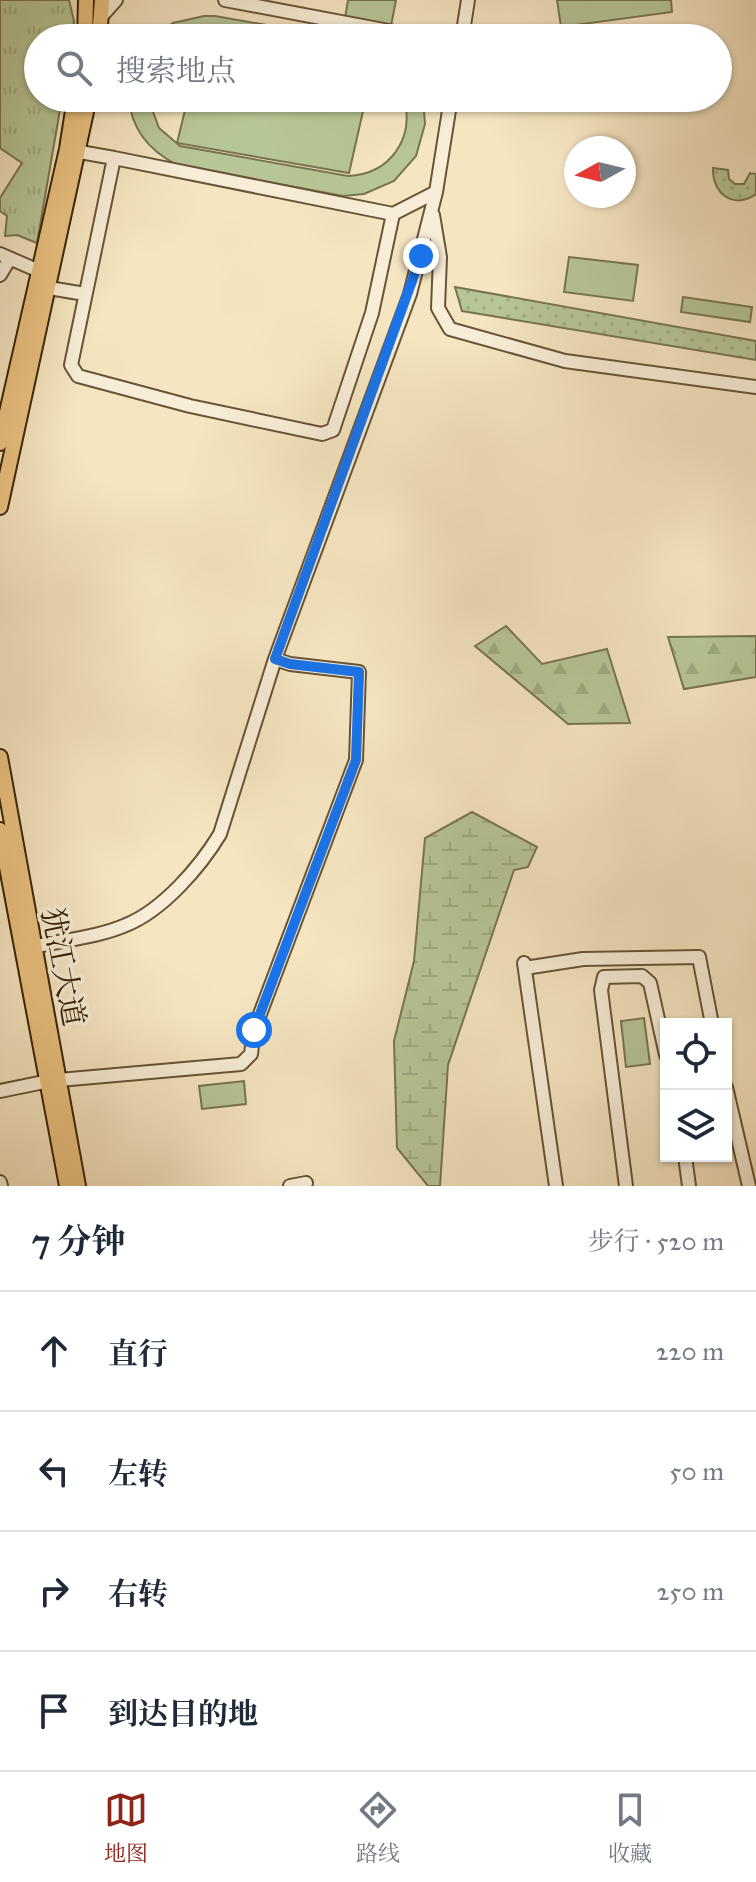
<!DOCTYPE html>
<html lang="zh">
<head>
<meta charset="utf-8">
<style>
  :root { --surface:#fff; --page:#f2f2f3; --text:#1f2937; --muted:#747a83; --line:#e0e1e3; --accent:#8f2418 }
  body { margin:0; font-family:"IM FELL Great Primer","Noto Serif SC",serif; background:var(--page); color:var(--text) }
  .controls { position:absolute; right:24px; bottom:24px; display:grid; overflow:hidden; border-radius:0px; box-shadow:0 2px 6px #0004 }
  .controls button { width:72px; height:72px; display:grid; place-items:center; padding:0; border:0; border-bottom:2px solid var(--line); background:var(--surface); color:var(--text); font:40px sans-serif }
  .compass { position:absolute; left:564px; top:136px; width:72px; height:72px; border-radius:50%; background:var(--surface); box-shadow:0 2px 6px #0004; rotate:262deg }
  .stop { position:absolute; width:24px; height:24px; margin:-18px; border:6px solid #1a73e8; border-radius:50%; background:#fff }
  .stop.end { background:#1a73e8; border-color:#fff; box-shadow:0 2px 8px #0008 }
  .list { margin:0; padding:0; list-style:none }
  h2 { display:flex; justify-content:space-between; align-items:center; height:104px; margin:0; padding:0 32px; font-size:34px }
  h2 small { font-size:26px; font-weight:400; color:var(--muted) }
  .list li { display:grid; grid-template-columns:52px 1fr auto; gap:24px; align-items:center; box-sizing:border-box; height:120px; padding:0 32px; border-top:2px solid var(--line) }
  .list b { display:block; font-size:30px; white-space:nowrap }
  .list em { font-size:26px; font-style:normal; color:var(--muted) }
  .icon { flex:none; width:44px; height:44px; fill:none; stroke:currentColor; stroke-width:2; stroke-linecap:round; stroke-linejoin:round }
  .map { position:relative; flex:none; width:756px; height:1186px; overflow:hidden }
  .search { position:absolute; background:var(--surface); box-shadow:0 2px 6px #0004; left:24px; right:24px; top:24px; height:88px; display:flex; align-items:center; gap:20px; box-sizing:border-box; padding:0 28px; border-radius:44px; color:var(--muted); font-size:30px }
  .sheet { height:584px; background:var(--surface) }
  nav { display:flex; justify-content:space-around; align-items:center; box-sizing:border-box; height:112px; border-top:2px solid var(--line); background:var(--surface); font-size:22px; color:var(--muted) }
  nav a { display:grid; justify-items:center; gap:4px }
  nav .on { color:var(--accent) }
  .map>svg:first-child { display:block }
  .grass { fill:url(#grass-dots); stroke:#78754e; stroke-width:2 }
  .forest { fill:url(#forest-firs); stroke:#78754e; stroke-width:2 }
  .wetland { fill:url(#wetland-marsh); stroke:#78754e; stroke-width:2 }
  .park { fill:url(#park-tufts); stroke:#78754e; stroke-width:2 }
  .pitch { fill:#b7c696; stroke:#78754e; stroke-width:2 }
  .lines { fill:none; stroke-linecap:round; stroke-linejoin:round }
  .minor-casing { stroke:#685436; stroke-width:16 }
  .major-casing { stroke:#392407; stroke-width:18 }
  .minor { stroke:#f8eed7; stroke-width:12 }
  .major { stroke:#eac280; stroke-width:14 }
  .route { stroke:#1a73e8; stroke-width:10 }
  .labels { text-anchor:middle; stroke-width:7; stroke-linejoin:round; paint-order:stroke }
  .street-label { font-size:30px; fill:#392407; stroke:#f8eed7 }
</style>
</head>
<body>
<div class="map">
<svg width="756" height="1186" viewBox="0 0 756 1186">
  <defs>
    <pattern id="grass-dots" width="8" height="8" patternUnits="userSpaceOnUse" patternTransform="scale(2)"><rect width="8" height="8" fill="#b7c696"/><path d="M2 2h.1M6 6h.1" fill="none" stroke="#9eaa80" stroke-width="1.8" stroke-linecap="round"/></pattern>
    <pattern id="forest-firs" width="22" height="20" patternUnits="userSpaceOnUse" patternTransform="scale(2)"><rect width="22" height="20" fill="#b7c696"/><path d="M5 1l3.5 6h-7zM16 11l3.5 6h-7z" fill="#9eaa80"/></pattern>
    <pattern id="wetland-marsh" width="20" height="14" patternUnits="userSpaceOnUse" patternTransform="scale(2)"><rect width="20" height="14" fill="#b7c696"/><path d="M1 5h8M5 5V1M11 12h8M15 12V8" fill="none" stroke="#9eaa80"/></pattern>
    <pattern id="park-tufts" width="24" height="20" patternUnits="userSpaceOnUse" patternTransform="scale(2)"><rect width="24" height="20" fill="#b7c696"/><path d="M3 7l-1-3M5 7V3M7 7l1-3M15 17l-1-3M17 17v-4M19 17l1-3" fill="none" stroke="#9eaa80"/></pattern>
  </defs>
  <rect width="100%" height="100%" fill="#f5e5c1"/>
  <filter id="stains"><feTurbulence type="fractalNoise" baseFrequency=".0025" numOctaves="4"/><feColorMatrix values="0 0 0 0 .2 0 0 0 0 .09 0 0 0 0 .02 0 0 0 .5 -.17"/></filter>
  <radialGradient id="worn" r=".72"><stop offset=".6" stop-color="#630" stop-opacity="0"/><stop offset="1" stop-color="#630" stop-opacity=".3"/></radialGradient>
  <path class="grass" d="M713 168 728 170 729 179 735 184H744L750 173 756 174V194C734 210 712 194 713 168Z
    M455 287 756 341V360L462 311Z"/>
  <path class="forest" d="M506 626 542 664 607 649 630 723 568 724 475 646Z
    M756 636V677L684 689 668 637Z"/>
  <path class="wetland" d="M472 812 537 847 528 867 514 870 448 1065 440 1186H428L397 1148 394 1041 414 961 425 838Z"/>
  <path class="park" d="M0 0H69L74 21 72 38H38V98H62L37 243 17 235 5 236 7 216 0 211V198L22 163 0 148Z"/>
  <path class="pitch" d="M348 0H396L391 26 345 18Z
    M557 0H671L672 12 561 27Z
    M204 16H215L341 38H228L207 34 152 38 173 23Z
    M129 98H148L159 128 180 146 348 176C390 174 415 139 404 98H423L425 124 416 156 394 181 364 194 343 196 177 165C150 151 131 129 129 98Z
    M188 98H366L349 173 177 143Z
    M569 257 638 265 633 301 564 292Z
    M683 297 752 307 750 322 681 312Z
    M644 1018 650 1064 626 1067 621 1021Z
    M244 1081 246 1104 202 1109 199 1086Z"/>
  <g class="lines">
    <defs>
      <path id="minor" d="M225 0 426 38
        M100 18 116 0
        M462 38 468 0
        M80 152 114 158 71 365 78 376 190 406 322 434 333 430 372 313 393 214 436 192
        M114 158 393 214
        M433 215 440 257 438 308 450 329 565 361 756 387
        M0 254 39 271
        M0 275 9 260
        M49 288 85 294
        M29 948C61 940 96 938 126 925 163 910 200 867 220 834L275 659 410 294 436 192 451 98
        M524 963 556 1186
        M525 968 583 959 699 957 712 1024
        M59 1080 241 1064 251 1054 254 1030 356 760 359 672 290 664 275 659
        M726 1087 749 1186
        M0 1091 49 1081
        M685 1156 689 1186
        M0 1182 1 1186
        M290 1186 306 1183
        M626 1186 601 990 604 977 642 976 650 983 666 1055"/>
      <path id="major" d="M85 38 86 0
        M99 38 102 0
        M0 443 67 149 75 98
        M0 507 89 98
        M0 757 78 1186
        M0 830 67 1186"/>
    </defs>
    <use href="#minor" class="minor-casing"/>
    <use href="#major" class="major-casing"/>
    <use href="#minor" class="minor"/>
    <use href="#major" class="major"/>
  </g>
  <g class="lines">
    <path class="route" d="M254 1030 356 760 359 672 290 664 275 659 421 256"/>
  </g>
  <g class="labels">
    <g class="street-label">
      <text transform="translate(63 967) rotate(79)" y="10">犹江大道</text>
    </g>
  </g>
  <rect width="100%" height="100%" filter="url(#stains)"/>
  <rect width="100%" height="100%" fill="url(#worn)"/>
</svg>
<div class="controls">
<button><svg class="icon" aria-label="locate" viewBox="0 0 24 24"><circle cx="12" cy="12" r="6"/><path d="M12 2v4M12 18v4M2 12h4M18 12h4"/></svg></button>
<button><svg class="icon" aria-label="layers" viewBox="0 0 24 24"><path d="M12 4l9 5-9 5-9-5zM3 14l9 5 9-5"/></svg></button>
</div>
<svg class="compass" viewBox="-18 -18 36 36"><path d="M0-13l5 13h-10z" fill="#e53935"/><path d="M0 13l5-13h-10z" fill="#747a83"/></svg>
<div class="stop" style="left:254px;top:1030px"></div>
<div class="stop end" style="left:421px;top:256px"></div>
<div class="search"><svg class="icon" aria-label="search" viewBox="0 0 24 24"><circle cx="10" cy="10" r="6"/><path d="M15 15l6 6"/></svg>搜索地点</div>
</div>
<section class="sheet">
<h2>7 分钟<small>步行 · 520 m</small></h2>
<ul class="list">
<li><svg class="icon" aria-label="ahead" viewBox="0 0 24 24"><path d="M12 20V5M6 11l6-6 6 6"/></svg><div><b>直行</b></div><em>220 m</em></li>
<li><svg class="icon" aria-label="left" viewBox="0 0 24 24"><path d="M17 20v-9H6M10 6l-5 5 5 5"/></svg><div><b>左转</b></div><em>50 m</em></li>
<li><svg class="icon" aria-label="right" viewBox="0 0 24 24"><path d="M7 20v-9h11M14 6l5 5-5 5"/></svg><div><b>右转</b></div><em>250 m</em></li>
<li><svg class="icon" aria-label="arrive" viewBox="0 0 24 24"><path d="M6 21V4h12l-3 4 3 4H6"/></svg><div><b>到达目的地</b></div></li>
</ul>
</section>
<nav>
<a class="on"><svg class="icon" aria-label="map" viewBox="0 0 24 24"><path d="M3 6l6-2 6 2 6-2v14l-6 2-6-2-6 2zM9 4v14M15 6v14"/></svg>地图</a>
<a><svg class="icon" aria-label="directions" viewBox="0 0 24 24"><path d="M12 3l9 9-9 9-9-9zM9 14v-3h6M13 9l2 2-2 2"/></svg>路线</a>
<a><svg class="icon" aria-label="saved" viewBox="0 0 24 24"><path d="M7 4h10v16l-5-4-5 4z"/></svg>收藏</a>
</nav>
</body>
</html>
